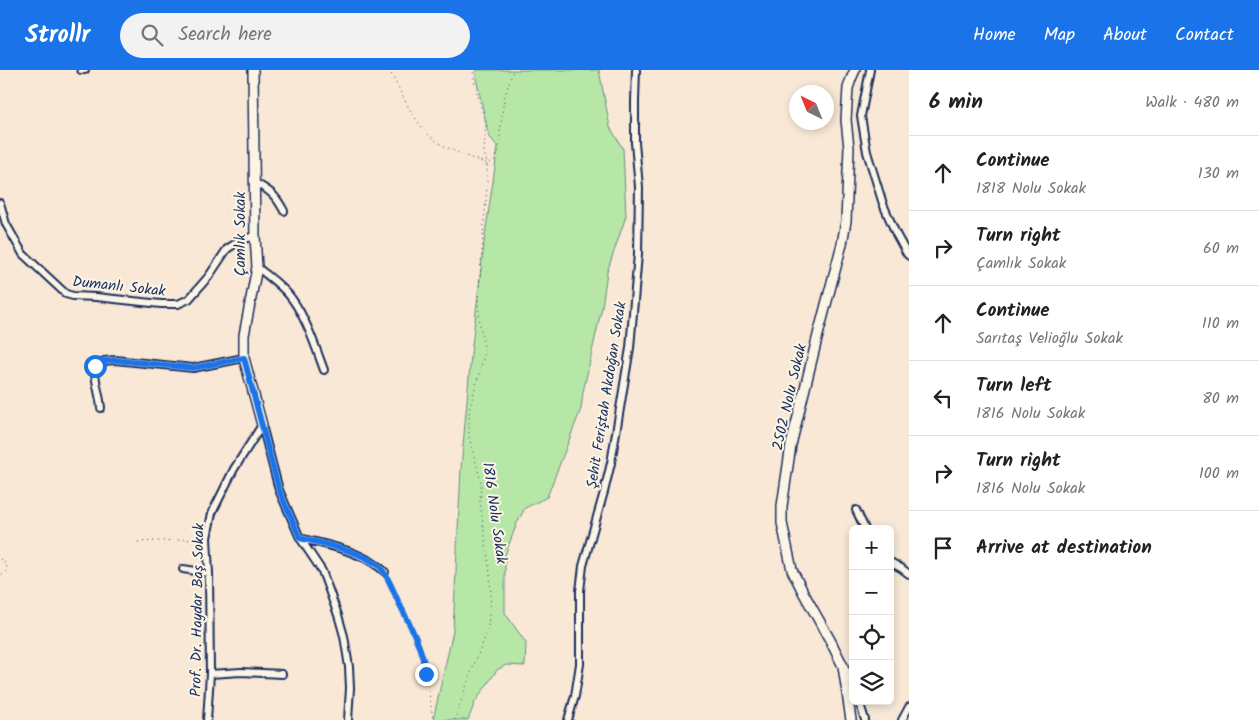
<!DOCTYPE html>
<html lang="en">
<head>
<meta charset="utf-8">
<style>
  :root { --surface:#fff; --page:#f2f2f2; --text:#222; --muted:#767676; --line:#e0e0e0; --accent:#1a73e8 }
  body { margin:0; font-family:Kalam,sans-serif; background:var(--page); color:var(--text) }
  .controls { position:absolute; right:15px; bottom:15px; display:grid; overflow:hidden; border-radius:8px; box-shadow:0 2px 8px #0003 }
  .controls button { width:45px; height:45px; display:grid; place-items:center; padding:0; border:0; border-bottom:1px solid var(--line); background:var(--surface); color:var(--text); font:25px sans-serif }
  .compass { position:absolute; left:789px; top:15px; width:45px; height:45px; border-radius:50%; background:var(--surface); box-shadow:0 2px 8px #0003; rotate:317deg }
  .stop { position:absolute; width:15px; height:15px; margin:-11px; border:4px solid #1a73e8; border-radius:50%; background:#fff }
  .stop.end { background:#1a73e8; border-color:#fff; box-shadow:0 1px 5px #0008 }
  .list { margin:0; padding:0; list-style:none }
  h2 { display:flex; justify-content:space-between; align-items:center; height:65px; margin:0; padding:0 20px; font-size:21px }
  h2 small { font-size:16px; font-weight:400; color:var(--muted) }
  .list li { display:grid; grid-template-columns:32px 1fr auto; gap:15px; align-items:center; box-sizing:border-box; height:75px; padding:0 20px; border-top:1px solid var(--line) }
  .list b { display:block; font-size:19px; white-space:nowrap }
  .list p { margin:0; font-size:16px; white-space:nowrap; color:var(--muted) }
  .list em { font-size:16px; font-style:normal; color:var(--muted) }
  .icon { flex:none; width:28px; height:28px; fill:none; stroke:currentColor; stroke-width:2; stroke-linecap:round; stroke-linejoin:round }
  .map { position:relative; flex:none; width:909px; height:650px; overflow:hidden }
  header { display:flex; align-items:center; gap:30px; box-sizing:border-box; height:70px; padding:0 25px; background:var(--accent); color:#fff }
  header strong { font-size:24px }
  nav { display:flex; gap:28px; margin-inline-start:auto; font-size:18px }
  .search { width:350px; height:45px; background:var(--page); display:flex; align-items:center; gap:12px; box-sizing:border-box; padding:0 18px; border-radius:28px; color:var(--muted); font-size:19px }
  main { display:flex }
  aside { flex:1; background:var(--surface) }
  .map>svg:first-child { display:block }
  .green { fill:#b7e7a6; stroke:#698b82 }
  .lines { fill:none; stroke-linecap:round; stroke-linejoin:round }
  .street-casing { stroke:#1b2f5e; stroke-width:10 }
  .secondary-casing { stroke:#1b2f5e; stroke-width:12 }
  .path { stroke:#1b2f5e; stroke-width:1; stroke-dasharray:1 4; stroke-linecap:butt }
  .street { stroke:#fcf5e5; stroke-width:6 }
  .secondary { stroke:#fcf5e5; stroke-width:9 }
  .route { stroke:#1a73e8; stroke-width:6 }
  .labels { text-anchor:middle; stroke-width:4; stroke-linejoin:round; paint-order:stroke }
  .street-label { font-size:15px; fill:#1b2f5e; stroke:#fcf5e5 }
</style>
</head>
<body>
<header>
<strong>Strollr</strong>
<div class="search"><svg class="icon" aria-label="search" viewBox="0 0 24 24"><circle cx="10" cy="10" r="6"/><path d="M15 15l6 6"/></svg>Search here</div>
<nav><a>Home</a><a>Map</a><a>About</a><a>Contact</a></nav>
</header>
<main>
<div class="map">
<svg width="909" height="650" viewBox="0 0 909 650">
  <rect width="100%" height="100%" fill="#f8e8d5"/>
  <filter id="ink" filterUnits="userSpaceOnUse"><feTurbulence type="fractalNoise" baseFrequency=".02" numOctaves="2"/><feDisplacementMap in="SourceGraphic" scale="10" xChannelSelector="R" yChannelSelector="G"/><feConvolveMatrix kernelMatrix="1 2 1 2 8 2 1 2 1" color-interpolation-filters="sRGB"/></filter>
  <g filter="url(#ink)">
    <path class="green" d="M476 0H599L610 57 623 79 626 146 607 202 602 237 583 322 581 339 547 427 525 438 517 453 505 485V543L526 573 525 596 506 595 497 600 475 632 468 650H433L453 561 461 399 471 284 485 165 498 77 489 66 476 8Z"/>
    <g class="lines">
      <defs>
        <path id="street" d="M81 0H85
          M870 0 861 46 867 82 883 134 896 164 907 184 909 186
          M254 112C270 121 275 124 284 141
          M0 133 6 154 23 184 66 224 73 226 96 227 161 234H178L189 229 209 206 227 179 241 170 255 166
          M257 197C269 207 283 216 292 229 306 248 316 278 324 300
          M101 338C100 324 94 311 95 296L104 291 115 290 193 298 244 288
          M262 355 279 420 300 468 322 501 338 545 344 566 349 597 350 618 348 650
          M856 440 865 459
          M300 468C329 476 363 481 385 502
          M890 492 901 498 909 504
          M183 499 209 503
          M844 597 850 605 853 613
          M210 604 241 602 282 604
          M859 631 865 650
          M207 650 210 604 209 503 207 468 212 443 234 399 262 355
          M568 650 575 626 580 594V521L583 496 604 422 611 393 630 278 638 184 639 117 635 73V31L636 0
          M902 650 909 637"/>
        <path id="secondary" d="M253 0 255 166 257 197 244 265V288L262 355
          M851 650 843 596 830 570 803 522 792 500 782 453V436L791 375 818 265 842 174 846 151 849 78 846 50 848 18 851 9 855 0"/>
      </defs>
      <use href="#street" class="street-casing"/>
      <use href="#secondary" class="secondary-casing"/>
      <path class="path" d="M389 0C401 21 411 47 428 64 444 80 468 86 487 94L495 90 499 80 501 53 504 29 513 0
        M138 472 199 469
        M0 489C6 493 9 497 5 503L0 506
        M388 509C397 531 410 551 418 573 427 598 429 624 433 650
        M455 650 469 608 485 567 488 557 491 526 490 504 480 432 481 412 469 367V340L485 282 480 254 478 232 487 116V94L484 81 486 54 475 16 473 0"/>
      <use href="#street" class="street"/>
      <use href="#secondary" class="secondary"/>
    </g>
  </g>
  <g class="lines" filter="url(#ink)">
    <path class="route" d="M95 296 104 291 115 290 193 298 244 288 279 420 300 468C324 474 360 481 379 496 387 503 394 523 399 533 411 557 422 577 426 604"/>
  </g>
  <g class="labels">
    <g class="street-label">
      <text transform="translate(240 164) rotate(-90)" y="5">Çamlık Sokak</text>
      <text transform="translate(119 216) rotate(6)" y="5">Dumanlı Sokak</text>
      <text transform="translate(606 325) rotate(-81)" y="5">Şehit Feriştah Akdoğan Sokak</text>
      <text transform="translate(789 327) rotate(-77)" y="5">2502 Nolu Sokak</text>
      <text transform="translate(495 443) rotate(82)" y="5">1816 Nolu Sokak</text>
      <text transform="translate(197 540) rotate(-89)" y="5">Prof. Dr. Haydar Baş Sokak</text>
    </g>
  </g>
</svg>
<div class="controls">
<button>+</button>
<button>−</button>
<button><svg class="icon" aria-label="locate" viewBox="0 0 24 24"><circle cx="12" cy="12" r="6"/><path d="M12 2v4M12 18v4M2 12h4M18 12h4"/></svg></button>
<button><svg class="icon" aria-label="layers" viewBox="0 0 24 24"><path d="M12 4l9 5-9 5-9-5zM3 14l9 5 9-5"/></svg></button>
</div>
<svg class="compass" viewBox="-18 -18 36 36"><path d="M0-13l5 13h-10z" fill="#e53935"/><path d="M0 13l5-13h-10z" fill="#767676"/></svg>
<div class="stop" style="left:95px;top:296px"></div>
<div class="stop end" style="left:426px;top:604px"></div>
</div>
<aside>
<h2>6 min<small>Walk · 480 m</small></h2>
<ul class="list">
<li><svg class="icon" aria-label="ahead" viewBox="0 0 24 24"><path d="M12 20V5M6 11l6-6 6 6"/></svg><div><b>Continue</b><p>1818 Nolu Sokak</p></div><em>130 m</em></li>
<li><svg class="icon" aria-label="right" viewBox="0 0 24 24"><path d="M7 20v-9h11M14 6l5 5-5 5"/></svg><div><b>Turn right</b><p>Çamlık Sokak</p></div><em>60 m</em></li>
<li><svg class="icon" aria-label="ahead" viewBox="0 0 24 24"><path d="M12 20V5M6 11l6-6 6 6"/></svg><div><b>Continue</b><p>Sarıtaş Velioğlu Sokak</p></div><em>110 m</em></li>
<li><svg class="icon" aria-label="left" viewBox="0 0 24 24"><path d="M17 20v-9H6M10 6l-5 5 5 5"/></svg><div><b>Turn left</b><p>1816 Nolu Sokak</p></div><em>80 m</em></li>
<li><svg class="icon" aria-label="right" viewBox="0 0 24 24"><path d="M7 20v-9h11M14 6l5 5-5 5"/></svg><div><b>Turn right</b><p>1816 Nolu Sokak</p></div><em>100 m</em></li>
<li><svg class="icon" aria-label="arrive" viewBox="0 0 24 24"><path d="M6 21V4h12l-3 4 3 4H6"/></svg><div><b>Arrive at destination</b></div></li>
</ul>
</aside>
</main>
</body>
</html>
